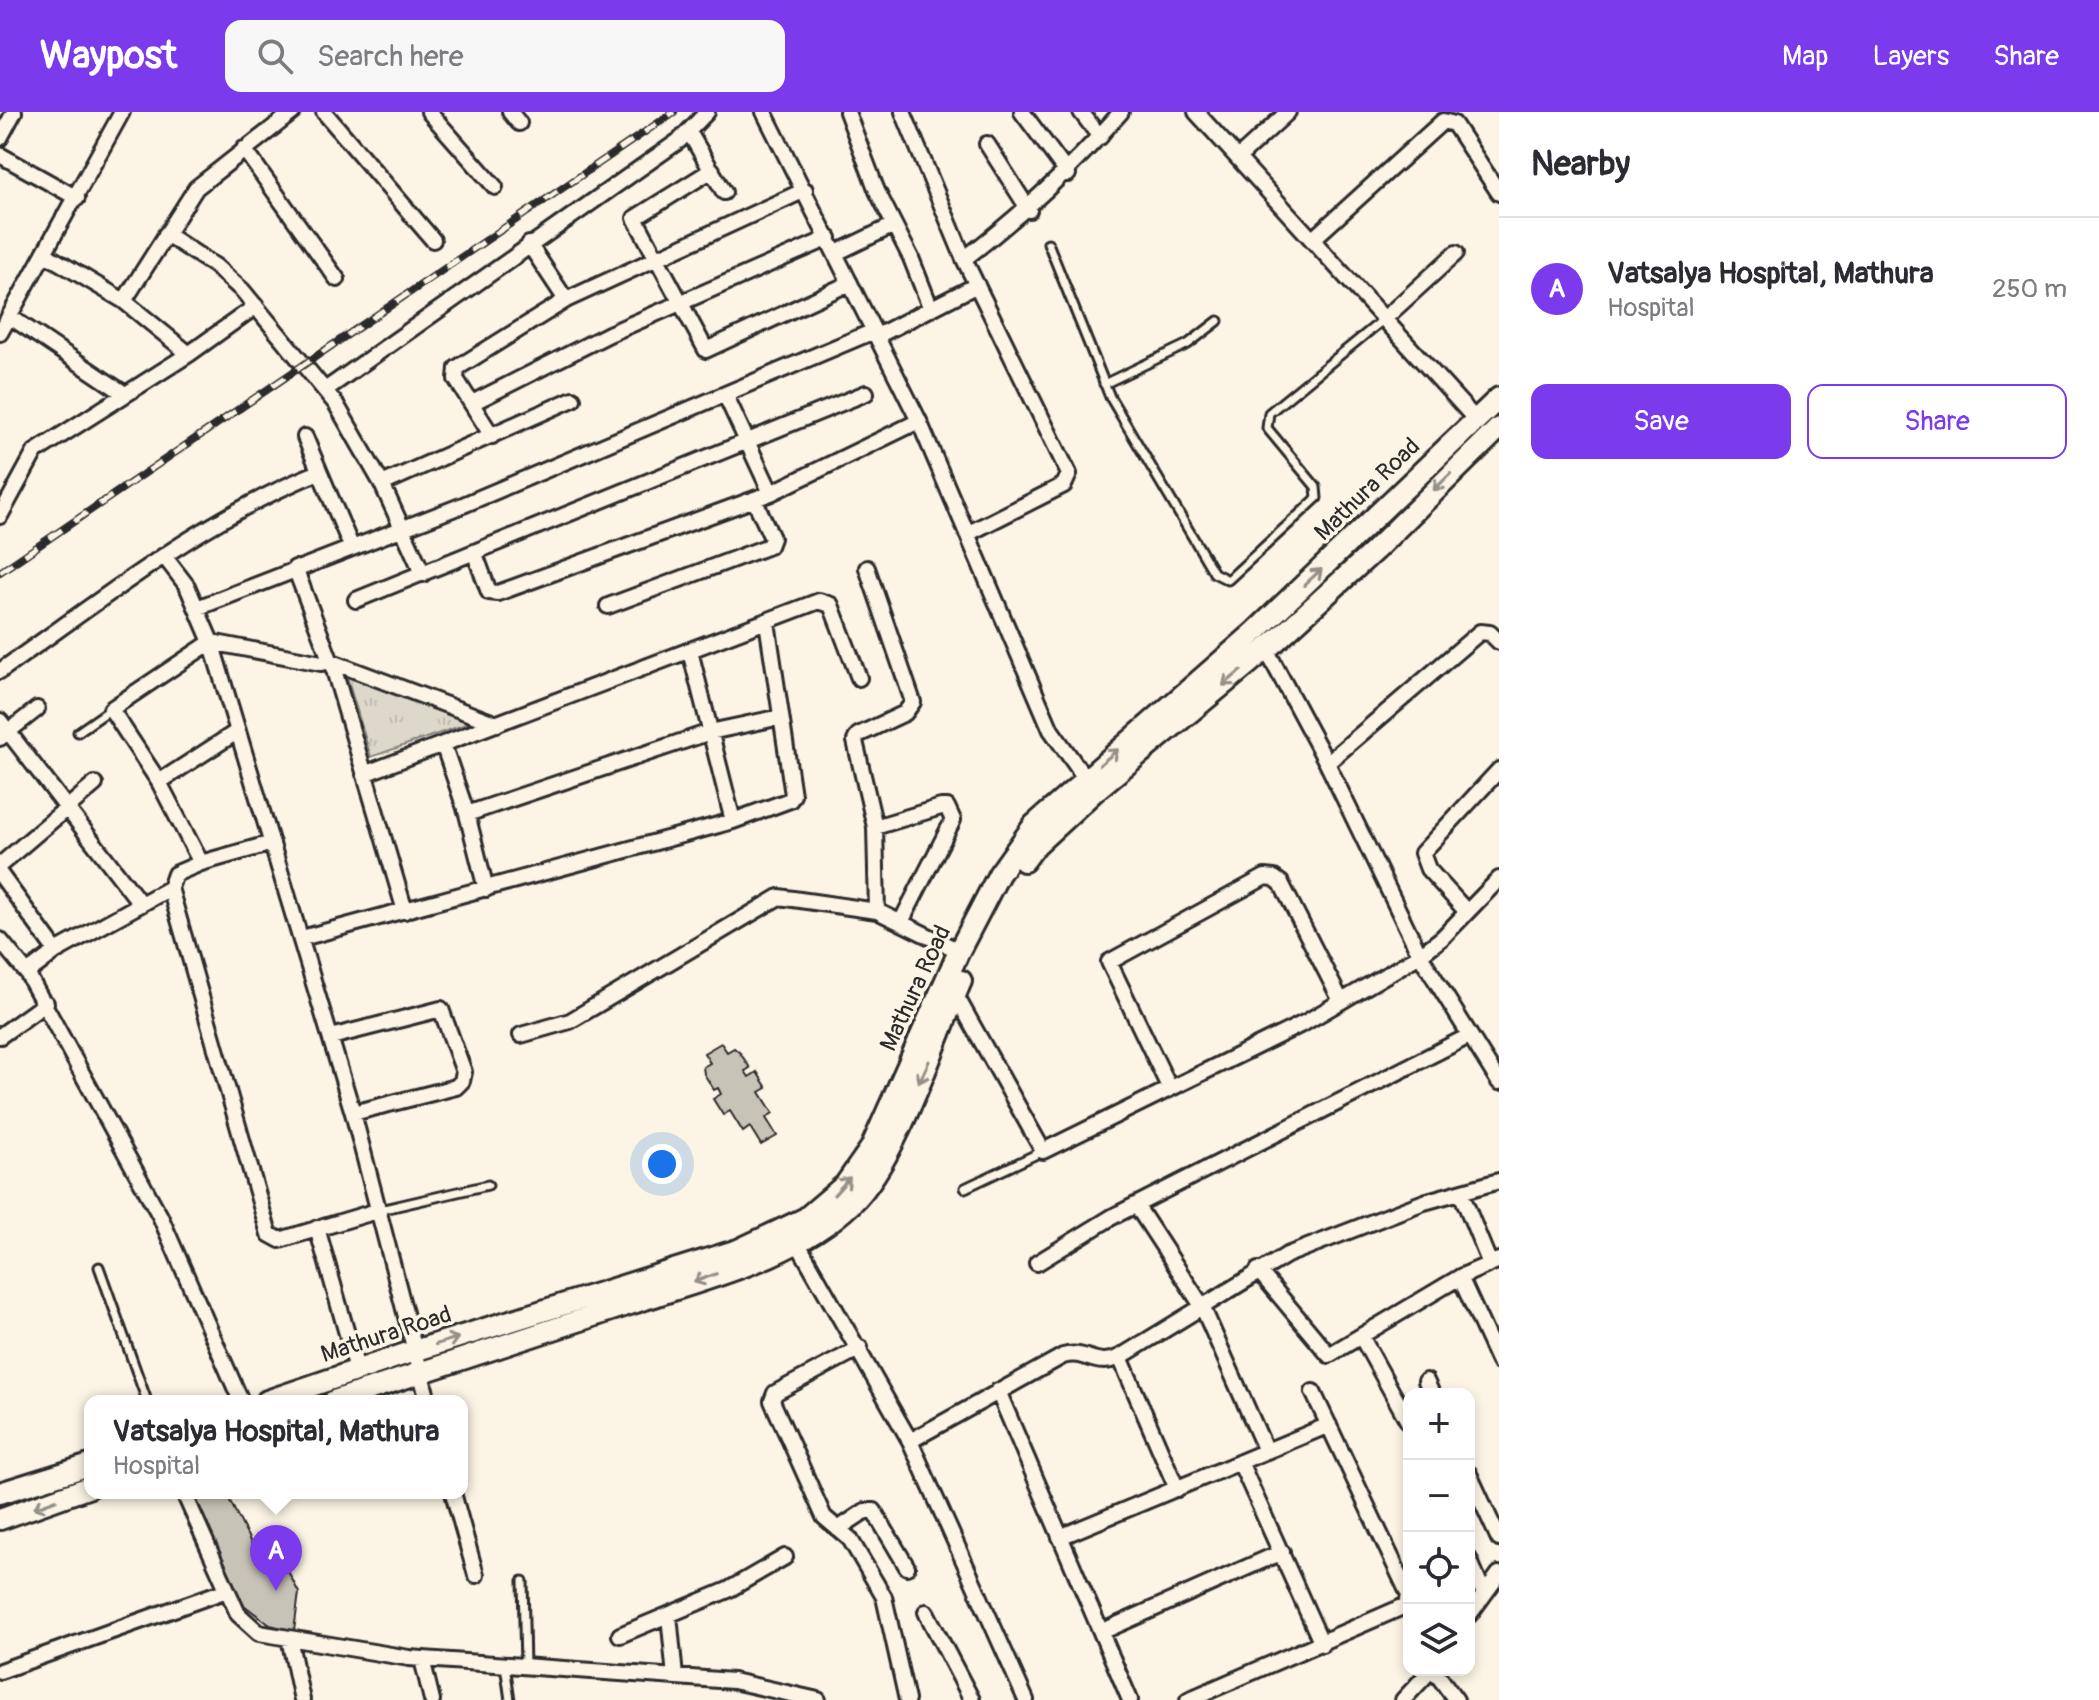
<!DOCTYPE html>
<html lang="en">
<head>
<meta charset="utf-8">
<style>
  :root { --surface:#fff; --page:#f7f7f7; --text:#2b2b33; --muted:#7c7c81; --line:#e1e1e2; --accent:#7c3aed }
  body { margin:0; font-family:Pangolin,sans-serif; background:var(--page); color:var(--text) }
  .controls { position:absolute; right:24px; bottom:24px; display:grid; overflow:hidden; border-radius:16px; box-shadow:0 4px 12px #0003 }
  .controls button { width:72px; height:72px; display:grid; place-items:center; padding:0; border:0; border-bottom:2px solid var(--line); background:var(--surface); color:var(--text); font:40px sans-serif }
  .you { position:absolute; left:662px; top:1052px; width:28px; height:28px; margin:-20px; border:6px solid #fff; border-radius:50%; background:#1a73e8; box-shadow:0 0 0 12px #1a73e833 }
  .badge { display:grid; place-items:center; width:52px; height:52px; border-radius:50%; background:var(--accent); color:#fff; font-size:26px; font-weight:700 }
  .pin { position:absolute; translate:-50% -66px; filter:drop-shadow(0 2px 4px #0008) }
  .pin::after { content:''; position:absolute; top:42px; width:28px; height:24px; background:inherit; clip-path:polygon(0 0,100% 0,50% 100%) }
  .popup { position:absolute; left:84px; top:1283px; width:384px; height:104px; box-sizing:border-box; display:grid; place-content:center; border-radius:16px; background:var(--surface); filter:drop-shadow(0 2px 6px #0005); font-size:26px; white-space:nowrap; color:var(--muted) }
  .popup b { font-size:30px; color:var(--text) }
  .popup::after { content:''; position:absolute; left:50%; top:100%; margin-left:-16px; border:16px solid transparent; border-top-color:var(--surface) }
  .list { margin:0; padding:0; list-style:none }
  h2 { display:flex; justify-content:space-between; align-items:center; height:104px; margin:0; padding:0 32px; font-size:34px }
  h2 small { font-size:26px; font-weight:400; color:var(--muted) }
  .list li { display:grid; grid-template-columns:52px 1fr auto; gap:24px; align-items:center; box-sizing:border-box; height:144px; padding:0 32px; border-top:2px solid var(--line) }
  .list b { display:block; font-size:30px; white-space:nowrap }
  .list p { margin:0; font-size:26px; white-space:nowrap; color:var(--muted) }
  .list em { font-size:26px; font-style:normal; color:var(--muted) }
  .actions { display:flex; gap:16px; padding:24px 32px }
  .actions a { flex:1; padding:18px 0; border:2px solid var(--accent); border-radius:16px; text-align:center; font-size:28px; color:var(--accent) }
  .actions .main { background:var(--accent); color:#fff }
  .icon { flex:none; width:44px; height:44px; fill:none; stroke:currentColor; stroke-width:2; stroke-linecap:round; stroke-linejoin:round }
  .map { position:relative; flex:none; width:1499px; height:1588px; overflow:hidden }
  header { display:flex; align-items:center; gap:48px; box-sizing:border-box; height:112px; padding:0 40px; background:var(--accent); color:#fff }
  header strong { font-size:38px }
  nav { display:flex; gap:44px; margin-inline-start:auto; font-size:28px }
  .search { width:560px; height:72px; background:var(--page); display:flex; align-items:center; gap:20px; box-sizing:border-box; padding:0 28px; border-radius:16px; color:var(--muted); font-size:30px }
  main { display:flex }
  aside { flex:1; background:var(--surface) }
  .map>svg:first-child { display:block }
  .park { fill:url(#park-tufts); stroke:#84827a; stroke-width:2 }
  .building { fill:#c8c3b7; stroke:#2b2b2b; stroke-width:2 }
  .lines { fill:none; stroke-linecap:round; stroke-linejoin:round }
  .service-casing { stroke:#2b2b2b; stroke-width:13 }
  .minor-casing { stroke:#2b2b2b; stroke-width:20 }
  .secondary-casing { stroke:#2b2b2b; stroke-width:26 }
  .service { stroke:#fcf5e5; stroke-width:7 }
  .minor { stroke:#fcf5e5; stroke-width:14 }
  .secondary { stroke:#fcf5e5; stroke-width:20 }
  .rail-casing { stroke:#2b2b2b; stroke-width:8 }
  .rail { stroke:#fcf5e5; stroke-width:5; stroke-dasharray:15; stroke-linecap:butt }
  .oneway { stroke:#949088 }
  .labels { text-anchor:middle; stroke-width:7; stroke-linejoin:round; paint-order:stroke }
  .street-label { font-size:24px; fill:#2b2b2b; stroke:#fcf5e5 }
</style>
</head>
<body>
<header>
<strong>Waypost</strong>
<div class="search"><svg class="icon" aria-label="search" viewBox="0 0 24 24"><circle cx="10" cy="10" r="6"/><path d="M15 15l6 6"/></svg>Search here</div>
<nav><a>Map</a><a>Layers</a><a>Share</a></nav>
</header>
<main>
<div class="map">
<svg width="1499" height="1588" viewBox="0 0 1499 1588">
  <defs>
    <pattern id="park-tufts" width="24" height="20" patternUnits="userSpaceOnUse" patternTransform="scale(2)"><rect width="24" height="20" fill="#ded8ca"/><path d="M3 7l-1-3M5 7V3M7 7l1-3M15 17l-1-3M17 17v-4M19 17l1-3" fill="none" stroke="#bfbaae"/></pattern>
  </defs>
  <rect width="100%" height="100%" fill="#fcf5e5"/>
  <filter id="ink" filterUnits="userSpaceOnUse"><feTurbulence type="fractalNoise" baseFrequency=".0125" numOctaves="2"/><feDisplacementMap in="SourceGraphic" scale="16" xChannelSelector="R" yChannelSelector="G"/><feConvolveMatrix kernelMatrix="1 2 1 2 8 2 1 2 1" color-interpolation-filters="sRGB"/></filter>
  <g filter="url(#ink)">
    <path class="park" d="M346 562 469 607V611L371 645Z"/>
    <path class="building" d="M721 931 727 940 734 936 740 941 750 956 745 959 749 965 757 960 767 976 760 980 773 1001 766 1006 777 1024 761 1033 750 1015 743 1020 730 999 723 1003 713 987 721 982 718 976 714 978 704 962 703 955 710 951 704 941Z
      M187 1381H199L201 1384 226 1381 253 1435 260 1432 267 1445 278 1439 299 1481 294 1519 270 1513 240 1490Z"/>
    <g class="lines">
      <defs>
        <path id="service" d="M1048 131 1110 285 1214 461 1228 468 1317 386 1316 375 1267 316 1269 301 1384 207
          M1104 272 1188 232 1218 209
          M78 620 111 597
          M965 1076 1043 1039
          M380 1098 488 1073
          M99 1155 147 1289
          M523 1469 525 1554
          M505 1553 510 1588"/>
        <path id="minor" d="M324 0 433 128
          M429 0 495 75
          M510 0 519 11
          M764 0 919 309 1051 618 1085 666
          M847 0 877 79 911 146 931 197
          M903 0 964 147 1069 362 1064 373 967 422
          M1022 0 1068 62
          M1081 0 1100 25
          M1196 0 1476 308
          M689 20 724 80
          M0 26 14 0
          M987 32 1029 98
          M244 37 337 167
          M0 43 77 86
          M1239 45 1288 0
          M712 58 635 106 706 238 850 171
          M166 122 215 154 243 179 336 292 382 372 423 462
          M1313 127 1443 9 1454 12 1499 81
          M529 132 566 188
          M836 141 894 113
          M45 142 124 189 189 242
          M964 147C1024 101 1071 57 1121 0
          M124 189 196 76 293 0
          M9 204 125 282
          M1384 207 1456 141
          M0 221 122 0
          M877 224 977 173
          M325 278 680 28 707 0
          M726 284 771 381
          M472 291 609 222 829 126
          M492 324 456 267 457 256 566 188 805 78
          M305 325 351 434
          M382 372 573 287
          M0 404 35 340 189 242 256 194
          M475 442 489 480 498 481 771 381 919 309
          M164 444 187 474 211 530 353 1001 428 1289
          M295 456 334 558 405 799
          M867 456 913 590 905 601 858 623 855 629 875 715 877 799
          M356 488 866 281
          M608 494 769 434 772 426 754 387
          M197 496 463 393 874 219
          M1266 537 1327 651 1420 843 1442 826 1499 767
          M690 539 733 709
          M0 559C103 487 202 407 319 360
          M0 609 140 791
          M0 626 37 597
          M443 632 467 702 710 620 781 605
          M1327 651 1480 520 1490 521 1499 530
          M364 662 819 489 831 493 859 566
          M159 670 238 619
          M467 702 486 777
          M875 715 941 695H947L953 708 901 810
          M272 731 201 751 175 762 170 776 269 1122 280 1128 380 1098
          M201 751 159 670 111 597 211 530 321 551 330 549 497 612
          M0 753 95 672
          M0 762 56 839
          M170 776 56 839 27 861 160 1104 241 1289
          M1467 800 1428 757 1422 741 1499 658
          M302 826 733 709 790 688 793 683 767 510
          M0 828 27 861
          M955 882 1043 1039 1306 910 1420 843 1499 970
          M521 923 570 909 779 785 877 799 959 839
          M0 924 46 891
          M331 925 441 897 464 960 462 969 456 975 353 1001
          M1170 977 1109 850 1265 765 1274 766 1281 771 1341 889
          M1461 1081 1490 1152
          M1136 1093 1202 1194 1266 1339
          M317 1116 357 1257
          M793 1123 910 1329 1063 1244C1086 1237 1095 1257 1120 1245L1287 1143 1424 1090 1499 1069
          M1037 1151 1112 1105 1469 924
          M1258 1158 1329 1243 1460 1165 1499 1148
          M1460 1165 1499 1250
          M1361 1224 1409 1311
          M860 1236 775 1281 772 1289 824 1405 850 1427 884 1485 907 1588
          M1120 1245 1177 1377
          M1426 1269 1432 1282
          M998 1279 1130 1588
          M910 1329 1026 1588
          M1240 1350 1322 1532
          M1469 1362 1499 1427
          M184 1381 238 1502 259 1521 409 1546 733 1569 818 1588
          M453 1381 476 1463
          M838 1417 865 1399H874L907 1455
          M1060 1425 1329 1313
          M1469 1447 1484 1482
          M926 1500 972 1588
          M669 1503 675 1565
          M1469 1503 1499 1462
          M1101 1520 1282 1440
          M620 1523 728 1478 785 1445
          M289 1526 302 1588
          M422 1547 432 1588
          M1434 1558 1456 1588
          M0 1559 227 1478
          M1188 1588 1407 1493 1409 1483 1313 1280
          M1403 1588 1431 1558"/>
        <path id="secondary" d="M1024 749 1036 733 1097 677 1277 528 1375 438 1499 316
          M267 1289 414 1239 738 1138 806 1106 845 1073 871 1036 959 839 999 762 1034 713 1256 519 1499 286
          M334 1289C434 1256 534 1224 633 1191 706 1166 794 1147 852 1091 897 1048 935 929 961 869
          M0 1381 90 1353
          M0 1407 90 1375"/>
      </defs>
      <use href="#service" class="service-casing"/>
      <use href="#minor" class="minor-casing"/>
      <use href="#secondary" class="secondary-casing"/>
      <use href="#service" class="service"/>
      <use href="#minor" class="minor"/>
      <use href="#secondary" class="secondary"/>
      <defs>
        <path id="rail" d="M0 460 674 0"/>
      </defs>
      <use href="#rail" class="rail-casing"/>
      <use href="#rail" class="rail"/>
    </g>
    <defs><path id="oneway-shaft" d="M-6 0H5M1.5-3L5.5 0L1.5 3" fill="none" stroke-width="1.6" stroke-linecap="round" stroke-linejoin="round" transform="scale(2)"/></defs>
    <g class="oneway">
      <use href="#oneway-shaft" transform="translate(1442 370) rotate(135)"/>
      <use href="#oneway-shaft" transform="translate(1313 465) rotate(-43)"/>
      <use href="#oneway-shaft" transform="translate(1232 566) rotate(140)"/>
      <use href="#oneway-shaft" transform="translate(1109 645) rotate(-40)"/>
      <use href="#oneway-shaft" transform="translate(924 960) rotate(115)"/>
      <use href="#oneway-shaft" transform="translate(842 1074) rotate(-48)"/>
      <use href="#oneway-shaft" transform="translate(705 1166) rotate(159)"/>
      <use href="#oneway-shaft" transform="translate(447 1229) rotate(-17)"/>
      <use href="#oneway-shaft" transform="translate(45 1392) rotate(159)"/>
    </g>
  </g>
  <g class="labels">
    <g class="street-label">
      <text transform="translate(1367 377) rotate(-44)" y="8">Mathura Road</text>
      <text transform="translate(915 876) rotate(-65)" y="8">Mathura Road</text>
      <text transform="translate(386 1222) rotate(-18)" y="8">Mathura Road</text>
    </g>
  </g>
</svg>
<div class="controls">
<button>+</button>
<button>−</button>
<button><svg class="icon" aria-label="locate" viewBox="0 0 24 24"><circle cx="12" cy="12" r="6"/><path d="M12 2v4M12 18v4M2 12h4M18 12h4"/></svg></button>
<button><svg class="icon" aria-label="layers" viewBox="0 0 24 24"><path d="M12 4l9 5-9 5-9-5zM3 14l9 5 9-5"/></svg></button>
</div>
<div class="you"></div>
<div class="pin badge" style="left:276px;top:1479px">A</div>
<div class="popup"><b>Vatsalya Hospital, Mathura</b>Hospital</div>
</div>
<aside>
<h2>Nearby<small></small></h2>
<ul class="list">
<li><span class="badge">A</span><div><b>Vatsalya Hospital, Mathura</b><p>Hospital</p></div><em>250 m</em></li>
</ul>
<div class="actions"><a class="main">Save</a><a>Share</a></div>
</aside>
</main>
</body>
</html>
